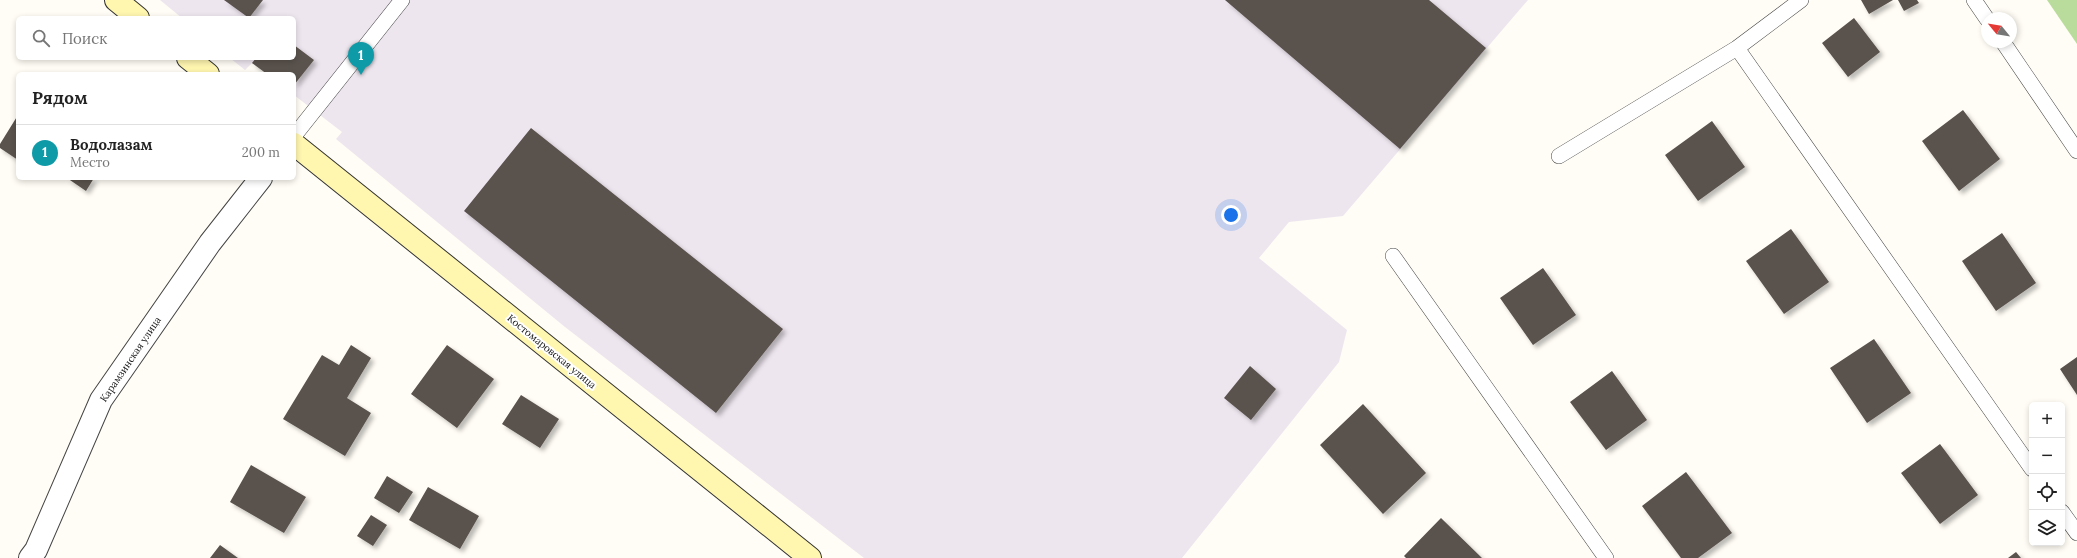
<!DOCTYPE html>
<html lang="ru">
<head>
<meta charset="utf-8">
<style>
  :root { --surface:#fff; --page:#f2f2f2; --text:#222; --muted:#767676; --line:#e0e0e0; --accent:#c4262e }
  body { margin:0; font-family:Lora,serif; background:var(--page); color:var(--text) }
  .controls { position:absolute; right:12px; bottom:12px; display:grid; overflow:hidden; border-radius:6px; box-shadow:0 2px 6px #0003 }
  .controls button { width:36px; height:36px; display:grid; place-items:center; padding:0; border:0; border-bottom:1px solid var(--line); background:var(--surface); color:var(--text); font:20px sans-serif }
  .compass { position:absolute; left:1981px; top:12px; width:36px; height:36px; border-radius:50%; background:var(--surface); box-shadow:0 2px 6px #0003; rotate:300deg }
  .you { position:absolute; left:1231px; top:215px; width:14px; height:14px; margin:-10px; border:3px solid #fff; border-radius:50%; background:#1a73e8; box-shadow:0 0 0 6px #1a73e833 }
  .badge { display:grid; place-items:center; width:26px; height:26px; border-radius:50%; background:var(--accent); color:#fff; font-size:13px; font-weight:700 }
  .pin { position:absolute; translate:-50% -33px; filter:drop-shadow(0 1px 2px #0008) }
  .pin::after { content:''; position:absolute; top:21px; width:14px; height:12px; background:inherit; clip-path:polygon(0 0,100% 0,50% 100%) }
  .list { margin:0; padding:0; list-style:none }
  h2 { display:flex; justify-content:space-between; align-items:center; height:52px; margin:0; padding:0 16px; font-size:17px }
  h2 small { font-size:13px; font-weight:400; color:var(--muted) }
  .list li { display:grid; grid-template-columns:26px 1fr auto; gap:12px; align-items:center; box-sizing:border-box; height:56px; padding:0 16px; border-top:1px solid var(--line) }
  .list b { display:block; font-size:15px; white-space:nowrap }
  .list p { margin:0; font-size:13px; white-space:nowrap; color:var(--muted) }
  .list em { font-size:13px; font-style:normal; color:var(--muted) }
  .icon { flex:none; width:22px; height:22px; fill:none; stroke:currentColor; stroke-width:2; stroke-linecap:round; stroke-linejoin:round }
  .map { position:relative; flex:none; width:2077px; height:558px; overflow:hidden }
  .search { position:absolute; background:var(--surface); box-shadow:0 2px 6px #0003; left:16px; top:16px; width:280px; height:44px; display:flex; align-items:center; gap:10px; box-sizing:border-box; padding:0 14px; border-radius:6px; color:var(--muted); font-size:15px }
  .panel { position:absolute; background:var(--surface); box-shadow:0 2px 6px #0003; left:16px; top:72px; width:280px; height:108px; border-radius:6px }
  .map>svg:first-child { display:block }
  .industrial { fill:#eee6ef }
  .forest { fill:#b9dc9c }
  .building { fill:#5a524d; filter:url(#shadow) }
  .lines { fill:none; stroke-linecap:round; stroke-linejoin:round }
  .lane-casing { stroke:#444; stroke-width:16 }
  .street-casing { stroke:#444; stroke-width:24 }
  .secondary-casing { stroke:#333; stroke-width:24 }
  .lane { stroke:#fff; stroke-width:15 }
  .street { stroke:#fff; stroke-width:22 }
  .secondary { stroke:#fff6b0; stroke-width:22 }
  .labels { text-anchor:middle; stroke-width:4; stroke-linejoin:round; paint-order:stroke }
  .street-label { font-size:10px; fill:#111; stroke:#fff }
</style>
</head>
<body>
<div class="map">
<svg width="2077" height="558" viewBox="0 0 2077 558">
  <defs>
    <filter id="shadow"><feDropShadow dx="3.5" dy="3.5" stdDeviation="2" flood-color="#0004"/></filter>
  </defs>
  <rect width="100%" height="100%" fill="#fffdf5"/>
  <path class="industrial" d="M160 0H1528L1343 216 1289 222 1259 258 1347 330 1339 362 1182 558H864L565 327 336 139 342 132 294 95V74H267L252 63 245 70 230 58H294V18H182Z"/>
  <path class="forest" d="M2047 0H2077V44Z"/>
  <path class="building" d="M224 0H263L249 18Z
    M1225 0H1429L1486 48 1400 149Z
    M1861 0H1893L1869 14Z
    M1898 0H1917L1919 3 1904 11Z
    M1854 18 1880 52 1848 77 1822 43Z
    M294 45 314 60 294 85V74H267L252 63 256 58H294Z
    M1963 110 2000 159 1959 191 1922 141Z
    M18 115V160L0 148V144Z
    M1712 121 1745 167 1698 201 1665 155Z
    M531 128 783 329 716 413 464 211Z
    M67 178H94L86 191Z
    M1791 229 1829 282 1784 314 1746 261Z
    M2002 233 2036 283 1996 311 1962 261Z
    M1543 268 1576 315 1533 345 1500 298Z
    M1874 339 1911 393 1867 423 1830 368Z
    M351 345 371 358 347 398 371 413 345 456 283 419 322 355 339 365Z
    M447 345 494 379 457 428 411 394Z
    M2077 357V395L2060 369Z
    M1250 366 1276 389 1251 420 1224 398Z
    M1612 371 1647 420 1606 450 1570 402Z
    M521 395 559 419 540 448 502 424Z
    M1363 404 1426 473 1383 514 1320 445Z
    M1940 444 1978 495 1940 524 1901 473Z
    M251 465 306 497 284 533 230 502Z
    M1686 472 1732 533 1698 558H1681L1642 506Z
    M387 476 413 492 399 513 374 498Z
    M428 487 479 516 460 549 409 520Z
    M371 515 387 525 373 546 357 536Z
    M1441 518 1482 558H1406L1404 556Z
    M220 545 238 558H210Z
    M2016 552 2021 558H2008Z"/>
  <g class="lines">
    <defs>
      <path id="lane" d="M1974 0 1987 19
        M2003 42 2077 151
        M1737 48 1801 0
        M294 136 402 0
        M1559 156 1737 48 2032 469
        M1393 256 1606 558
        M2062 512 2077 533"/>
      <path id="street" d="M30 558 36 550 101 400 210 243 261 178"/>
      <path id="secondary" d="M116 0 138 18
        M188 58 208 74
        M294 144 810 558"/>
    </defs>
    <use href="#lane" class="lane-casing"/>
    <use href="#street" class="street-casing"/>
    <use href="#secondary" class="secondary-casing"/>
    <use href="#lane" class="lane"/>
    <use href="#street" class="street"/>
    <use href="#secondary" class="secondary"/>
  </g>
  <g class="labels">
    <g class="street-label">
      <text transform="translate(552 351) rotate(39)" y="4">Костомаровская улица</text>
      <text transform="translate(130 359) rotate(-56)" y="4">Карамзинская улица</text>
    </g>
  </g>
</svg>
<div class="controls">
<button>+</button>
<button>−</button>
<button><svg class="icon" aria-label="locate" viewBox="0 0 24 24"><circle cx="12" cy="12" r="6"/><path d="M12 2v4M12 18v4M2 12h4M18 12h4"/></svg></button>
<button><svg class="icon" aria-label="layers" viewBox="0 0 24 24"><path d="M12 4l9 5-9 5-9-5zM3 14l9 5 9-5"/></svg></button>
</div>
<svg class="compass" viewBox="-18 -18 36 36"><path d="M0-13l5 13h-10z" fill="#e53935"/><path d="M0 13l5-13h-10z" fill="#767676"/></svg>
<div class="you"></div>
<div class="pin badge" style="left:361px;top:75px;background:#0f9aa8">1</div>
<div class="search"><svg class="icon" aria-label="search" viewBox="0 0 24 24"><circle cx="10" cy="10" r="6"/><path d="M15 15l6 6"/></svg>Поиск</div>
<section class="panel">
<h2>Рядом<small></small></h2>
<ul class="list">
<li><span class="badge" style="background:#0f9aa8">1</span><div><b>Водолазам</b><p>Место</p></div><em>200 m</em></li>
</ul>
</section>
</div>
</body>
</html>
